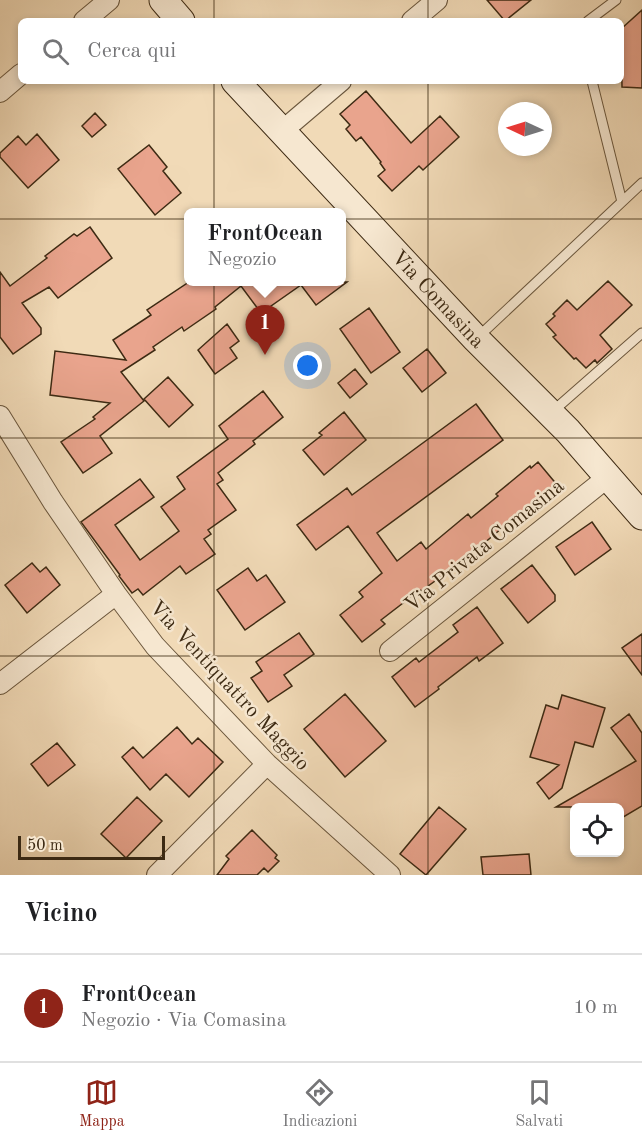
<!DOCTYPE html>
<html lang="it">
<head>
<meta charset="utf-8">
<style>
  :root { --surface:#fff; --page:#f6f6f6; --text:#202124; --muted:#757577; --line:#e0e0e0; --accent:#8f2418 }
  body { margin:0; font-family:"Old Standard TT",serif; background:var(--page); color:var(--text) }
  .controls { position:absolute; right:18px; bottom:18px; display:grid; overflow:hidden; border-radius:9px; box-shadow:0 3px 9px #0003 }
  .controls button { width:54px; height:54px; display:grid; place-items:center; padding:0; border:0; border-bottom:2px solid var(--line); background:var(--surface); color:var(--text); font:30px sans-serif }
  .compass { position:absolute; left:498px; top:102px; width:54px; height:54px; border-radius:50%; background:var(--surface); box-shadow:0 3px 9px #0003; rotate:274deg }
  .scale { position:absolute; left:18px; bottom:15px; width:147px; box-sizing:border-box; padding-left:6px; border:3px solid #3d2a13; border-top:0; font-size:16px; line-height:21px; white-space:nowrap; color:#3d2a13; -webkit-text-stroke:4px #f6e7d0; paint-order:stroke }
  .you { position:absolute; left:308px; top:366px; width:21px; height:21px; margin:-15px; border:4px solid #fff; border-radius:50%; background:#1a73e8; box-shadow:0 0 0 9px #1a73e833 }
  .badge { display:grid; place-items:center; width:39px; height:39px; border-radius:50%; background:var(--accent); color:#fff; font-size:20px; font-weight:700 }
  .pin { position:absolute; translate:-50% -50px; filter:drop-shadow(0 2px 3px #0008) }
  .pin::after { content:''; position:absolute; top:32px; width:21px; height:18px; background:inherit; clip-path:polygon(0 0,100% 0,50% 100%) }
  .popup { position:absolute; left:184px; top:208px; width:162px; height:78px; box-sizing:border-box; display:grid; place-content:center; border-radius:9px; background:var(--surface); filter:drop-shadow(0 2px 4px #0005); font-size:20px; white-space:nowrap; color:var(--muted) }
  .popup b { font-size:22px; color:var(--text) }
  .popup::after { content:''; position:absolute; left:50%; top:100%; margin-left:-12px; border:12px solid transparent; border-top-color:var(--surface) }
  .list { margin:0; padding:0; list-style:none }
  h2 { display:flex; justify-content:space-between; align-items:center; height:78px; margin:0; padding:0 24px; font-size:26px }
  h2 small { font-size:20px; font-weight:400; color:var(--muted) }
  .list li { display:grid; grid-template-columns:39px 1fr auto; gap:18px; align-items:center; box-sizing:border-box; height:108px; padding:0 24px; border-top:2px solid var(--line) }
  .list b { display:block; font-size:22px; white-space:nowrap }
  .list p { margin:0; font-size:20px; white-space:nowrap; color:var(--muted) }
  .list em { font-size:20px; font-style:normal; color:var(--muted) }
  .icon { flex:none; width:33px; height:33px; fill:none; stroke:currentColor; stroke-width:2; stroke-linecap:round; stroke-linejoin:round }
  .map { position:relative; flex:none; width:642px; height:875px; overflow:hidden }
  .search { position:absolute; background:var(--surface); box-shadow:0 3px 9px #0003; left:18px; right:18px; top:18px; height:66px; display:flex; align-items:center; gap:15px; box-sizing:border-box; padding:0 21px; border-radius:9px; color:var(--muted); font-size:22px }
  .sheet { height:186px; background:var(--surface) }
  nav { display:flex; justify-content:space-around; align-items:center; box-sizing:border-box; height:84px; border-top:2px solid var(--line); background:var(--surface); font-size:16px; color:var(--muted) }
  nav a { display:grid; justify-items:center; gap:3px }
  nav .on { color:var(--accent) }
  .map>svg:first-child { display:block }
  .building { fill:#e9a48d; stroke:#3d2a13; stroke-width:1.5 }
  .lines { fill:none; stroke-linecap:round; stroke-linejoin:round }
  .lane-casing { stroke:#6a563c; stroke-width:11 }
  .street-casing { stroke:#6a563c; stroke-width:22 }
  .secondary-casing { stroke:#3d2a13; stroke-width:29 }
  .lane { stroke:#f6e7d0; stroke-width:9 }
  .street { stroke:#f6e7d0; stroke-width:20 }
  .secondary { stroke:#f6e7d0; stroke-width:27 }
  .grid { fill:none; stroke:#3d2a13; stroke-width:1.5; stroke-opacity:0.55 }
  .labels { text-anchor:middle; stroke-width:5; stroke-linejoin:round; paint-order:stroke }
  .street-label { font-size:21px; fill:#3d2a13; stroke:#f6e7d0 }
</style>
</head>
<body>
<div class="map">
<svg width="642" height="875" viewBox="0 0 642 875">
  <rect width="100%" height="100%" fill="#f1dab7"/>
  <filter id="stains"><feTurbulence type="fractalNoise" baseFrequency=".00333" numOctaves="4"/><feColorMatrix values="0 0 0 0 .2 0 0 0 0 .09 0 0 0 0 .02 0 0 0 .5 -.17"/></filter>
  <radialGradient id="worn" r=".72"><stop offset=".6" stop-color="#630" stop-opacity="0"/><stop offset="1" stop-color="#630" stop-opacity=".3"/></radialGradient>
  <path class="building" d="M487 0H531L505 21Z
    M642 10V88L622 87 621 29Z
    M366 91 411 143 440 116 459 137 423 170 419 166 392 191 378 176 385 170 380 163 381 162 361 137 356 141 346 129 350 125 340 114Z
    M95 113 106 125 92 137 82 126Z
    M37 134 59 160 28 188 0 157V153L18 136 26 145Z
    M149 145 167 167 163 171 181 193 155 215 118 169Z
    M90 227 112 258 58 298 49 287 22 303 41 328V334L13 354 0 337V272L10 286 47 258 45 256 74 234 77 236Z
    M608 281 632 305 600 335 612 349 597 363 595 360 586 368 576 358 574 359 553 337 556 335 546 324 555 316 553 314 567 300 577 310Z
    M189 282H347L316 305 301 285 261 313 241 286 215 307 216 309 184 331 182 327 153 347 155 350 121 372 144 401 100 436 112 453 83 473 61 442 95 419 93 417 110 403 50 395 55 351 126 360 113 340 151 315 147 310Z
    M369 308 400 352 371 373 340 329Z
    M227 324 239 341 230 348 237 358 215 374 198 350Z
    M427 349 446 373 422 392 403 368Z
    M355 369 367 384 350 398 338 383Z
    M168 377 193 405 169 427 144 399Z
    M263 391 283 417 253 441 255 444 218 473 223 480 217 484 236 510 208 530 211 534 204 539 215 554 186 574 180 566 143 595 138 589 132 593 119 576 120 575 81 522 140 479 154 497 115 525 140 560 179 531 161 507 185 489 177 477 228 439 219 426Z
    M476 404 503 440 377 533 397 561 421 542 426 549 468 514 471 518 498 496 496 494 530 466 531 468 538 462 558 486 511 526 508 523 463 561 421 591 420 590 381 620 385 624 362 642 340 615 363 597 359 592 382 573 348 526 316 550 297 525 347 488 352 495Z
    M344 412 366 440 324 475 303 450 322 435 319 433Z
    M592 522 611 549 575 575 556 547Z
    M32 563 40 572 46 567 60 585 27 613 5 585Z
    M532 565 555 595V601L528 623 501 589Z
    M248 568 257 581 266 575 285 602 245 630 217 590Z
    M477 607 503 643 479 661 477 657 438 687 439 689 415 707 392 677 416 658 419 662 458 632 453 625Z
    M299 633 314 654 284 675 292 686 268 702 251 678 262 671 256 662Z
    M642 634V675L622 648Z
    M345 694 386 741 345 777 304 729Z
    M562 695 605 708 593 747 575 742 562 788 549 799 537 783 559 765 530 757 546 705 558 709Z
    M629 714 642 733V806L620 819V807H556L636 761 611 728Z
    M177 727 192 744 198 738 223 762 189 797 166 774 150 790 122 757 133 747 143 758Z
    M57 743 75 765 48 786 31 764Z
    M137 797 162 821 126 858 101 834Z
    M439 807 466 829 426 875 400 854Z
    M252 830 277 855 275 858 279 861 268 872 264 868 257 875H217L229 859 226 856Z
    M529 854 531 875H483L481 857Z"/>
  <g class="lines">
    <defs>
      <path id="lane" d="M588 21 616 0
        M592 81 622 202
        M477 338 642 183
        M552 412 642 333"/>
      <path id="street" d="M84 21 109 0
        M412 21 437 0
        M0 92 21 74
        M281 132 341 81
        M0 416 53 502 116 594 155 646 267 764 390 875
        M390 651 608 477
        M0 684 116 594
        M157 875 267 764"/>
      <g id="secondary">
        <path d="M163 0 181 21"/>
        <path id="s1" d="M235 81 476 339 568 431 642 516"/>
      </g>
    </defs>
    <use href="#lane" class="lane-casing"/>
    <use href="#street" class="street-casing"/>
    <use href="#secondary" class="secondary-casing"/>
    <use href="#lane" class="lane"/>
    <use href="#street" class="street"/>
    <use href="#secondary" class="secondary"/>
  </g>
  <path class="grid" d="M214 0V21M428 0V21M214 81V875M428 81V875M0 219H642M0 438H642M0 656H642"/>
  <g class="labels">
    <g class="street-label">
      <text dy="7" stroke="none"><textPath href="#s1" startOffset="298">Via Comasina</textPath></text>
      <text transform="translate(484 545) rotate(-39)" y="7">Via Privata Comasina</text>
      <text transform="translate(230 685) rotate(47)" y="7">Via Ventiquattro Maggio</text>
    </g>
  </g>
  <rect width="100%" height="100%" filter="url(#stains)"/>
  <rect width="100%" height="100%" fill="url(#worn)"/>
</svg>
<div class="controls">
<button><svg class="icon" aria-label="locate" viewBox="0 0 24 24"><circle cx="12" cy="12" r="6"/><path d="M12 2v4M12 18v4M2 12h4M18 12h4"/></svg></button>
</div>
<svg class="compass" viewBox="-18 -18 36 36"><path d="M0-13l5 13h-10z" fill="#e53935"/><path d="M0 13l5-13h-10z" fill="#757577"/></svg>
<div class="scale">50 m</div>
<div class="you"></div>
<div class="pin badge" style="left:265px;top:355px">1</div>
<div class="popup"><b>FrontOcean</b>Negozio</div>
<div class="search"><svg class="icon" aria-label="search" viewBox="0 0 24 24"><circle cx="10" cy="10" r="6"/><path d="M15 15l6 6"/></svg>Cerca qui</div>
</div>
<section class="sheet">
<h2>Vicino<small></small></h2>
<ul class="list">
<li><span class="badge">1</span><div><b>FrontOcean</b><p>Negozio · Via Comasina</p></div><em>10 m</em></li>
</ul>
</section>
<nav>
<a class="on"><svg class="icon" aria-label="map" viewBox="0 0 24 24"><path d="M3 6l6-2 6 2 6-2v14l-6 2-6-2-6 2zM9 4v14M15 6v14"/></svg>Mappa</a>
<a><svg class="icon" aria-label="directions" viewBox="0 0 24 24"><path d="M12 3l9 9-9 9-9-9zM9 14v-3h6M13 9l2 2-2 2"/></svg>Indicazioni</a>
<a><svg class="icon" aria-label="saved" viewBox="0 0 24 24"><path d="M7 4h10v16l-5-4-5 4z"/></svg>Salvati</a>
</nav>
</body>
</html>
